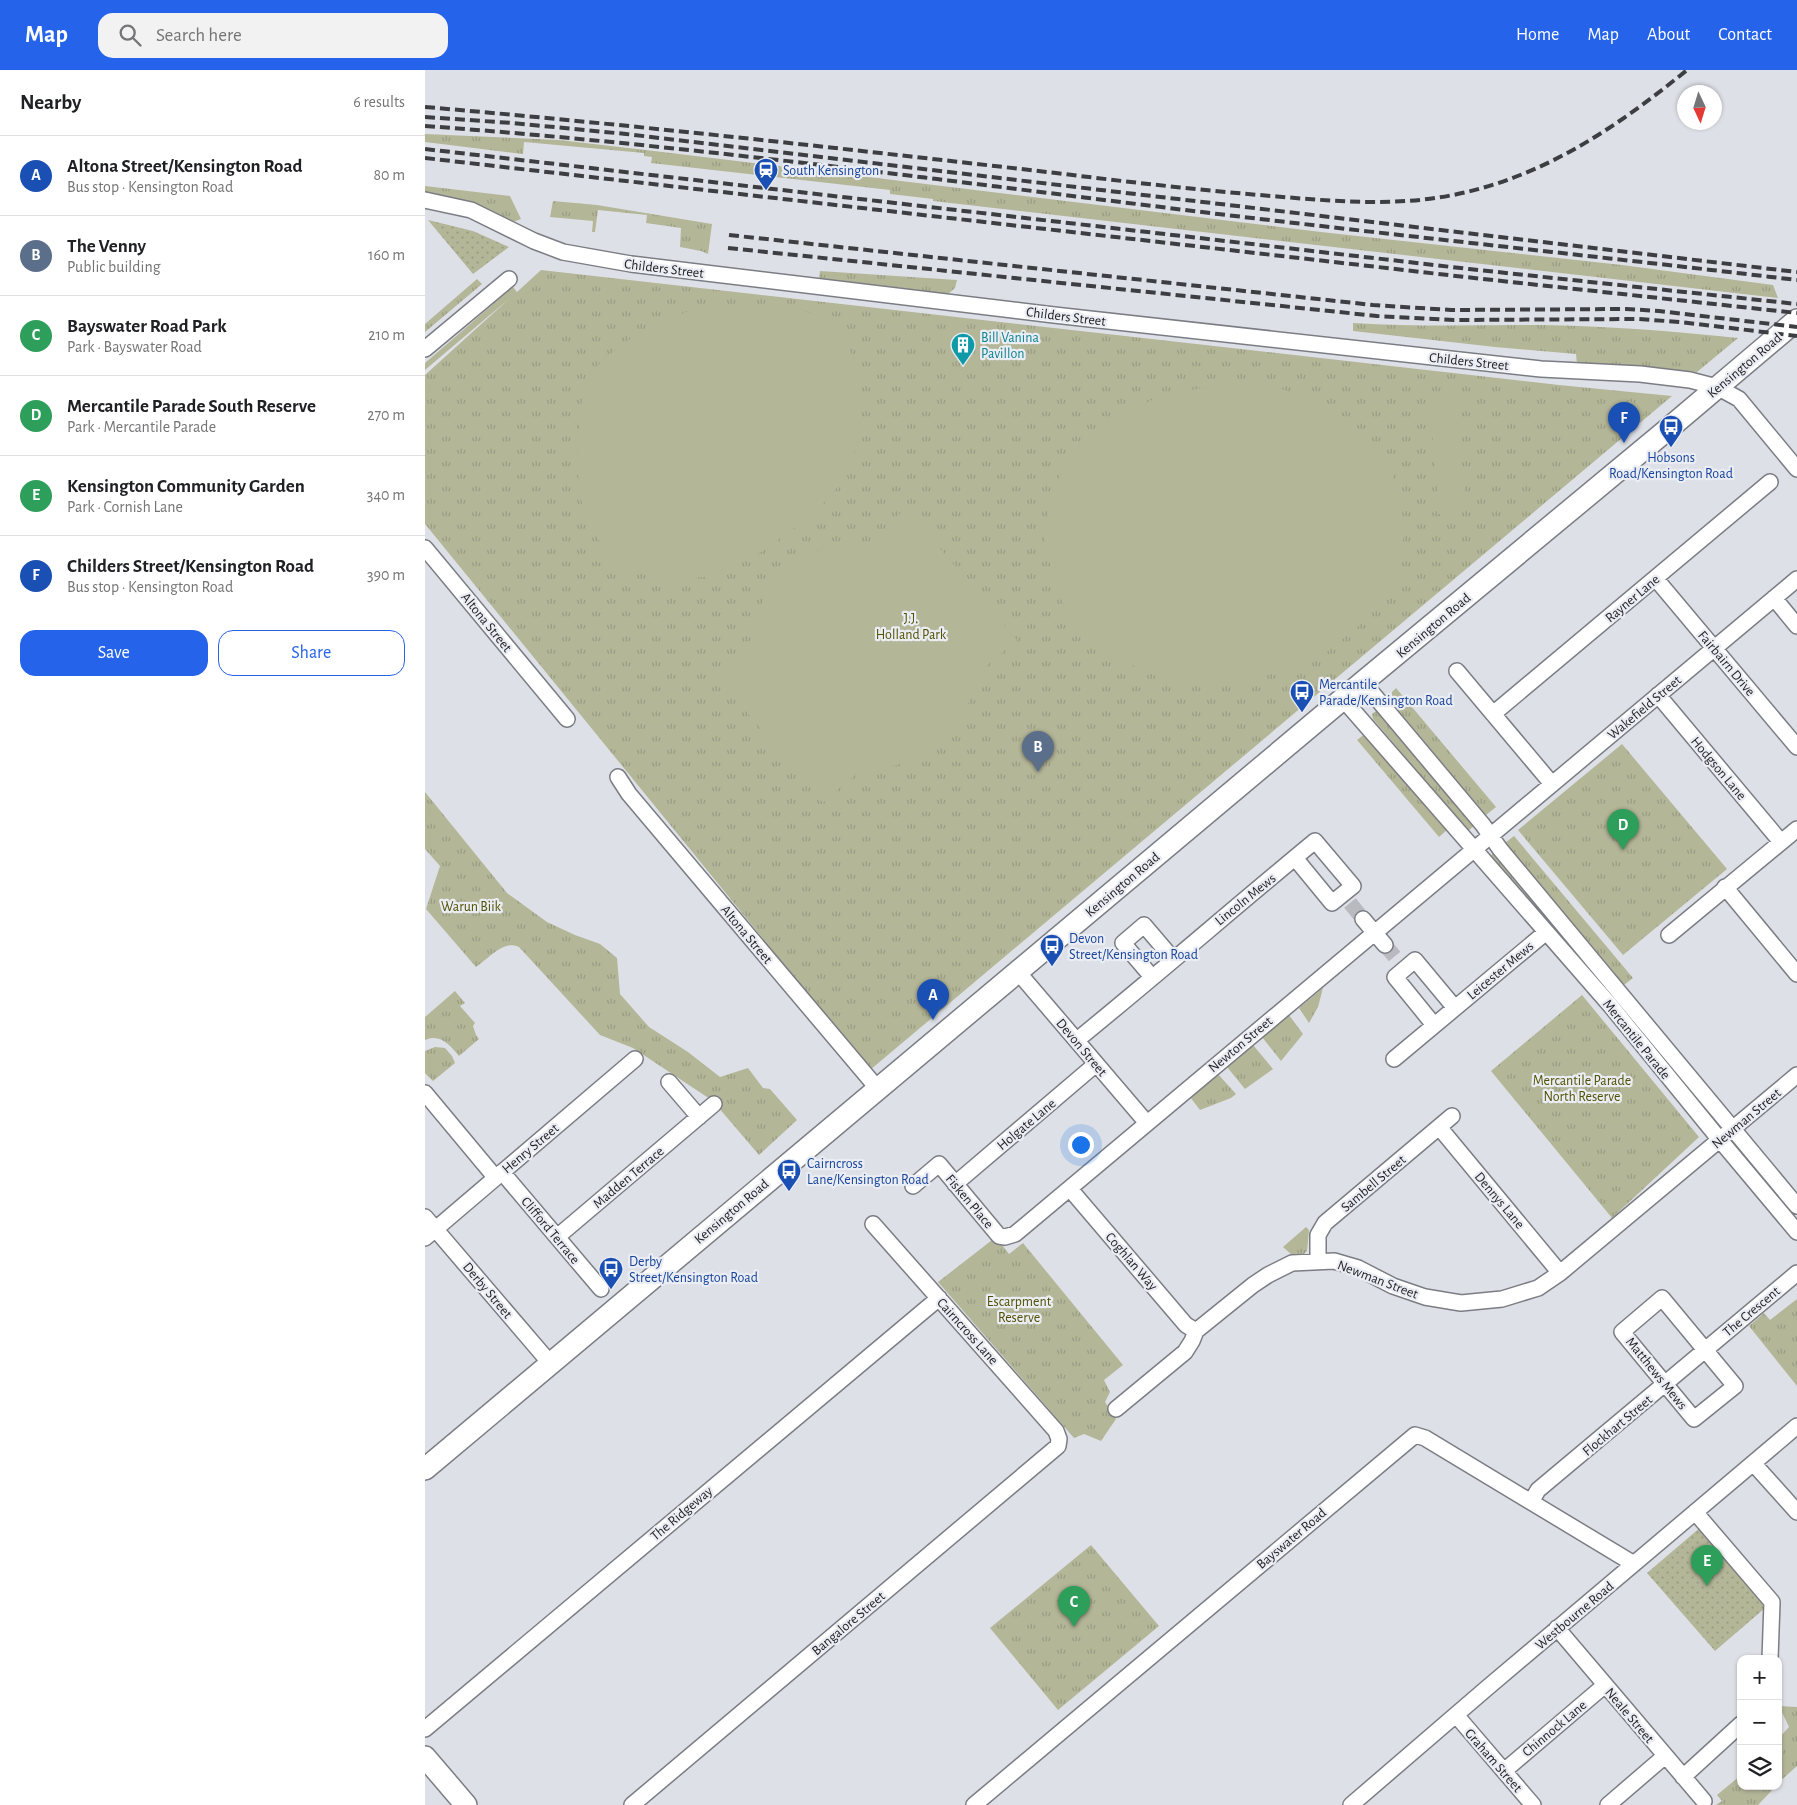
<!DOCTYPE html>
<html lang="en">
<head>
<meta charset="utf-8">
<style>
  :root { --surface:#fff; --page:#f2f2f2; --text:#202124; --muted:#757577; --line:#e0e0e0; --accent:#2563eb }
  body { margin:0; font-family:"Alegreya Sans",sans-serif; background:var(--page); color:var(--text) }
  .controls { position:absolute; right:15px; bottom:15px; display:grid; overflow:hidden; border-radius:10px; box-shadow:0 1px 4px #0004 }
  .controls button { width:45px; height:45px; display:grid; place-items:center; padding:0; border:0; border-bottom:1px solid var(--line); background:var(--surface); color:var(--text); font:25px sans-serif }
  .compass { position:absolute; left:1252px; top:15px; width:45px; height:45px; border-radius:50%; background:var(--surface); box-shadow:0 1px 4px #0004; rotate:176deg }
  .you { position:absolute; left:655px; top:1074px; width:18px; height:18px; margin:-12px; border:4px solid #fff; border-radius:50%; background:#1a73e8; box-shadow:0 0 0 8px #1a73e833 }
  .badge { display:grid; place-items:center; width:32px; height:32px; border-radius:50%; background:var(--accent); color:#fff; font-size:16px; font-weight:700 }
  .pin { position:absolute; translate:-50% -41px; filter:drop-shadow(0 1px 2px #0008) }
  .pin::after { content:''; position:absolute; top:26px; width:18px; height:15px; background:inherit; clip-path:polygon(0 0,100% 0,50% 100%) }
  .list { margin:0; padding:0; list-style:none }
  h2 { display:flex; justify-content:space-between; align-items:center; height:65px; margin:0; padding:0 20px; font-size:21px }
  h2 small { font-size:16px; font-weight:400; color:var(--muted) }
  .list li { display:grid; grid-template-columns:32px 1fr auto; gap:15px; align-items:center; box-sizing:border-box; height:80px; padding:0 20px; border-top:1px solid var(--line) }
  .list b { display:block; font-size:19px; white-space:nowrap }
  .list p { margin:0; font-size:16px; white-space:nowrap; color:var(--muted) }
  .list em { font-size:16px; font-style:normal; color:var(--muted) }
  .actions { display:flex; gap:10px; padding:15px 20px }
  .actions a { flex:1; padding:11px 0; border:1px solid var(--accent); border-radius:15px; text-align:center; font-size:18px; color:var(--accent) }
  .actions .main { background:var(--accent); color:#fff }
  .icon { flex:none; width:28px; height:28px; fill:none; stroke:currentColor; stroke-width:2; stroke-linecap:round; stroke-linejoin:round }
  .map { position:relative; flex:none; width:1372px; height:1735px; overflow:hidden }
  header { display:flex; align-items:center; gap:30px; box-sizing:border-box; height:70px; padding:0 25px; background:var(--accent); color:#fff }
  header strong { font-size:24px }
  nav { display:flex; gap:28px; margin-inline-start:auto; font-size:18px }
  .search { width:350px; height:45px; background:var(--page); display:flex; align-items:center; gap:12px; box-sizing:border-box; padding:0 18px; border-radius:15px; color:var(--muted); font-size:19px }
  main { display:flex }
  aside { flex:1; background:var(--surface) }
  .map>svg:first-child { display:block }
  .grass { fill:url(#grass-tufts) }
  .garden { fill:url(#garden-dots) }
  .pitch { fill:#b4b698 }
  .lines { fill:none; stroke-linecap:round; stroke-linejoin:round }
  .street-tunnel { stroke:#b8bac0; stroke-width:15; stroke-dasharray:15 8; stroke-linecap:butt }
  .street-casing { stroke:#7b7d84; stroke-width:18 }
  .secondary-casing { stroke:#7b7d84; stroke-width:24 }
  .street { stroke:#fff; stroke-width:15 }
  .secondary { stroke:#fff; stroke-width:21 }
  .rail { stroke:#3d3e42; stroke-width:4; stroke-dasharray:10 5; stroke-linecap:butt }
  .labels { text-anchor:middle; stroke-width:4.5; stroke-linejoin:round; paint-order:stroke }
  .transit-label { font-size:14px; fill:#164399; stroke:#ebedf4; text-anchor:start }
  .street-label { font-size:14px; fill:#222326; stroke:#ebedf4 }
  .culture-label { font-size:14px; fill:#0d838f; stroke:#ebedf4; text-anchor:start }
  .park-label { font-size:14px; fill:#505100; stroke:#ebedf4 }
</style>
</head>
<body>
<header>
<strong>Map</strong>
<div class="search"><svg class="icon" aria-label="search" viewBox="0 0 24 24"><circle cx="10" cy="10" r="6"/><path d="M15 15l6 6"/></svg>Search here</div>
<nav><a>Home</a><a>Map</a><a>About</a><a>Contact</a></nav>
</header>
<main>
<aside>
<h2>Nearby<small>6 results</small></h2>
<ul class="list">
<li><span class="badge" style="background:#1a4fb4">A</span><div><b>Altona Street/Kensington Road</b><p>Bus stop · Kensington Road</p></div><em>80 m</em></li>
<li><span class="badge" style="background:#5c6f8a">B</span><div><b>The Venny</b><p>Public building</p></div><em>160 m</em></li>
<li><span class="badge" style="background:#2e9e5b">C</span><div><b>Bayswater Road Park</b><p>Park · Bayswater Road</p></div><em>210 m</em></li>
<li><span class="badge" style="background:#2e9e5b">D</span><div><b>Mercantile Parade South Reserve</b><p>Park · Mercantile Parade</p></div><em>270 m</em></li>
<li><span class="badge" style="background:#2e9e5b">E</span><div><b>Kensington Community Garden</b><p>Park · Cornish Lane</p></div><em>340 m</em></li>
<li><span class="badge" style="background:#1a4fb4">F</span><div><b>Childers Street/Kensington Road</b><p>Bus stop · Kensington Road</p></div><em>390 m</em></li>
</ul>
<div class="actions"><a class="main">Save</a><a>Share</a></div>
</aside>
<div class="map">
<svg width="1372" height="1735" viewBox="0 0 1372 1735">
  <defs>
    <pattern id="grass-tufts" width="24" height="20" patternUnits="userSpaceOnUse" patternTransform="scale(1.25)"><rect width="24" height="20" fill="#b4b698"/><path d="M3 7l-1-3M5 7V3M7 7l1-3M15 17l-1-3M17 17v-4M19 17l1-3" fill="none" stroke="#9a9c83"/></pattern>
    <pattern id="garden-dots" width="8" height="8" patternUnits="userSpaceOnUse" patternTransform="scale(1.25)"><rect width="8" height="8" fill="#b4b698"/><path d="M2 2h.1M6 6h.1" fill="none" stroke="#9a9c83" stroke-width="1.8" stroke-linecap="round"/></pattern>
  </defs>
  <rect width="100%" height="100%" fill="#dee0e7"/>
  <path class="grass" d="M0 64 134 70 229 81 896 162 1197 195 1348 215 1353 228 508 131V129L465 124V120L226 93 227 87 219 86V83L99 72 98 84 0 72Z
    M0 116 85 126 96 149 88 152C56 135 36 128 0 123Z
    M128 131 172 135 287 154 283 184 276 181 255 177 256 158 221 153 222 145 173 140 170 162H167L168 151 125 147Z
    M116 200 1134 315 1247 326 445 1000 0 454V305L85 228 0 300V293L88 217 92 222Z
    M395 201 532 210 530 218 522 225 478 218 394 209Z
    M52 209 57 214 0 262V254Z
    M928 253C991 257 1053 255 1115 255 1182 256 1247 261 1313 268L1272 302 1152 294 1151 284 1070 277 928 261Z
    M971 618 1071 737 1061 745 967 633V622Z
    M951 641 956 643 1050 755 1043 761 948 649 947 644Z
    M941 663 1022 760 1014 767 932 670Z
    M1197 674 1302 799 1198 885 1093 760Z
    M0 722 82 823 122 852 150 865 175 874 192 888 195 924 224 957 263 982 295 1007 323 998 338 1018 345 1019 372 1050 334 1085 287 1030 285 1029 208 978 175 965 94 877C79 869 63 889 51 897L1 839 15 796 0 779Z
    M1089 766 1208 908 1195 918 1189 911V902L1080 773Z
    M1070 782 1118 839 1113 843 1065 786Z
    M898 918 893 937 884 953 874 938Z
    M30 921 40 933 35 936 50 953 48 956 51 965 54 969 34 986C25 975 15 963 0 970V947Z
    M1157 925 1274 1067 1187 1148 1066 1001Z
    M864 945 878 964 856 991 837 967Z
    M828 975 848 999 820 1019 802 997Z
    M10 977 20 978 27 986 30 993 8 1011 0 1003V981Z
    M793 1004 811 1024 806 1028 775 1040 765 1027Z
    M881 1157 884 1160 882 1181 879 1184 867 1185 858 1177Z
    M571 1167 584 1184 598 1173 698 1295 679 1310 685 1322 680 1332 691 1349 676 1371 659 1364 649 1368 513 1212Z
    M1372 1229V1316L1324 1256 1339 1243 1345 1250Z
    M666 1475 734 1556 633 1640 565 1558Z
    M1354 1636 1372 1637V1696L1353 1713V1669L1364 1657Z
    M1316 1705V1716H1351L1333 1735H1291L1297 1731 1292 1725Z"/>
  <path class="garden" d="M3 150 48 161 84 177 48 204Z
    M1199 330C1209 332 1215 333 1218 344L1209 351 1205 350 1192 334Z
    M1277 1456 1341 1529 1340 1538 1290 1581 1222 1503Z"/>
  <path class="pitch" d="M303 234 377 240 409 252 431 292 438 333 427 400 392 441 338 481 291 506 242 510 193 498 169 463 154 425 152 375 158 320 177 290 217 260 264 241Z
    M808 313 855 318 898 337 941 367 968 405 980 455 973 506 942 549 903 581 846 604 793 615 733 607 689 586 654 559 631 521 618 462 632 411 649 381 688 347 741 324Z
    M1031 323 1041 441 1014 444 1004 325Z
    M481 438 592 570 552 604C546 641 524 674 489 689 480 693 469 696 459 698 453 699 446 698 440 700 431 702 406 726 398 733L288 602 326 570 330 550 340 525 364 497 395 479 421 472H445Z"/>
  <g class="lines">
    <path class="street-tunnel" d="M925 833 938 849
      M960 875 975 893"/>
    <defs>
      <path id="street" d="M0 130 46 140 109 171 138 182 206 194 629 245 1116 299 1215 304 1265 310 1292 317 1314 329 1372 399
        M0 279 84 209
        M0 478 142 649
        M1231 509 1372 677
        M1349 528 1372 556
        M1032 601 1127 714
        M938 612 1058 755 1075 779 1372 1136
        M1233 625 1356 772
        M918 629 1185 935 1295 1070 1372 1162
        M1068 644 1345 412
        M193 707 204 724 453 1019
        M1300 817 1372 904
        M938 849 960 875
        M1244 865 1372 759
        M593 902 721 1052
        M727 907 698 873 719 855 748 889
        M1009 955 970 907 990 890 1030 938
        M652 970C732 905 810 837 890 771L928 816 907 833 870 788
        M969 989 1120 863
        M244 1012 274 1047
        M0 1023 70 1107
        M1014 1057 1135 1203
        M77 1102 176 1219
        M530 1114 671 994
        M488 1116 514 1094 574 1166 580 1167 590 1164 1372 509
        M645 1119 761 1255 771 1261
        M0 1147 125 1293
        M132 1167 289 1034
        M0 1168 210 989
        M893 1191V1165L900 1153 1027 1046
        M1237 1228 1310 1316 1269 1349 1197 1262Z
        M691 1339 760 1282 767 1271 771 1261 828 1215 843 1205 867 1193 909 1191 933 1198 968 1216 1000 1227 1036 1233 1077 1229 1113 1218 1135 1203 1372 1005
        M1328 1393 1372 1442
        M1106 1432 1113 1420 1372 1203
        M1270 1442 1347 1532 1345 1589
        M1132 1558 1279 1731
        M1031 1645 1108 1735
        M0 1659 514 1228
        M1079 1701 1180 1615
        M1258 1707 1316 1654
        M207 1735 633 1376 634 1369 631 1361 448 1154
        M549 1735 990 1365 1000 1368 1209 1494
        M926 1735 1062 1618 1372 1356
        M1183 1735 1240 1686"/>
      <path id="secondary" d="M0 1399 938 612 1243 359 1372 250
        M0 1687 41 1735"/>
    </defs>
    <use href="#street" class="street-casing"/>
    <use href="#secondary" class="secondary-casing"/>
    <use href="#street" class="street"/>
    <use href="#secondary" class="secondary"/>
    <path class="rail" d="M0 37C211 55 421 79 631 103 703 112 774 120 846 126 907 131 968 137 1028 125 1119 107 1192 57 1262 0
      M0 47 87 53 201 64 1372 202
      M0 56C265 75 529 112 793 144 986 167 1179 187 1372 210
      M0 79 1044 199 1372 234
      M0 88 1040 207 1372 243
      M304 165 948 235 1026 240 1201 239 1234 241 1372 257
      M303 178 952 246 1029 250 1213 249 1255 252 1372 266"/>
  </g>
  <defs>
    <symbol id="station-pin" viewBox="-11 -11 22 30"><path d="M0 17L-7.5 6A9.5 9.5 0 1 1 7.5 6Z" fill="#1a4fb4" stroke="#ebedf4"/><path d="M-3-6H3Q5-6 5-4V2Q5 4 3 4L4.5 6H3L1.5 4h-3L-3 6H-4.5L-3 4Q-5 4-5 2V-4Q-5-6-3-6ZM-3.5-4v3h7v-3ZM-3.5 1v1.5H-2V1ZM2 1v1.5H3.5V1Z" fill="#fff"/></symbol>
    <symbol id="building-pin" viewBox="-11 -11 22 30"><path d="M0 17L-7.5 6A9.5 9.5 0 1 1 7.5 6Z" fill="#0f9aa8" stroke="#ebedf4"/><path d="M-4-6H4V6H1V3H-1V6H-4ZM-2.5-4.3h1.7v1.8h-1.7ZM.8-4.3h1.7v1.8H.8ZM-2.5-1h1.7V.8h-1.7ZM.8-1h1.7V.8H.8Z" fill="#fff"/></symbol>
    <symbol id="bus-pin" viewBox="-11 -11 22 30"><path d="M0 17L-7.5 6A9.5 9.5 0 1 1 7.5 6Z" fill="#1a4fb4" stroke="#ebedf4"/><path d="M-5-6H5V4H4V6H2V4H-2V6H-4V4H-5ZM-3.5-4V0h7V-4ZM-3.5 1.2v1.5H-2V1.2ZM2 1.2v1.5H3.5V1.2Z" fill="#fff"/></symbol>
  </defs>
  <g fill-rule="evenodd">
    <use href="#station-pin" x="327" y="86" width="28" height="38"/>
    <use href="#building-pin" x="524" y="261" width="28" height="38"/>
    <use href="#bus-pin" x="1232" y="343" width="28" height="38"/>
    <use href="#bus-pin" x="863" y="608" width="28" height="38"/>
    <use href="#bus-pin" x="613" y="862" width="28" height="38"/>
    <use href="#bus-pin" x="350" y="1087" width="28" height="38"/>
    <use href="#bus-pin" x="172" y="1185" width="28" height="38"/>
  </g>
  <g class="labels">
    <g class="transit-label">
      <text x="358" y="105">South Kensington</text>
      <text x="1246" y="392" text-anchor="middle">Hobsons<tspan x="1246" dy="16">Road/Kensington Road</tspan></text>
      <text x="894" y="619">Mercantile<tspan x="894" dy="16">Parade/Kensington Road</tspan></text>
      <text x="644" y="873">Devon<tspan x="644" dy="16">Street/Kensington Road</tspan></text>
      <text x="382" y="1098">Cairncross<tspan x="382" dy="16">Lane/Kensington Road</tspan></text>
      <text x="204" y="1196">Derby<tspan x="204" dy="16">Street/Kensington Road</tspan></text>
    </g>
    <g class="street-label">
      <text transform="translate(239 198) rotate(7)" y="5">Childers Street</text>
      <text transform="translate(641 246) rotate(7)" y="5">Childers Street</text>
      <text transform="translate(1044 291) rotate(6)" y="5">Childers Street</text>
      <text transform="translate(1319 295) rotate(-40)" y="5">Kensington Road</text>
      <text transform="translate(1207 528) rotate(-40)" y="5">Rayner Lane</text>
      <text transform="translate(62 552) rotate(51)" y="5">Altona Street</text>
      <text transform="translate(1008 555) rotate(-40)" y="5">Kensington Road</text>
      <text transform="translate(1302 593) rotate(50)" y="5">Fairbairn Drive</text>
      <text transform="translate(1219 637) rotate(-40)" y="5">Wakefield Street</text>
      <text transform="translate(1294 698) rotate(50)" y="5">Hodgson Lane</text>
      <text transform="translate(697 814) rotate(-40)" y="5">Kensington Road</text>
      <text transform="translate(820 829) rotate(-39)" y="5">Lincoln Mews</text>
      <text transform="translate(322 864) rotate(50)" y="5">Altona Street</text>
      <text transform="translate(1075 900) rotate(-40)" y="5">Leicester Mews</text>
      <text transform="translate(1212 969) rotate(51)" y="5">Mercantile Parade</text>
      <text transform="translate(815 974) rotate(-40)" y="5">Newton Street</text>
      <text transform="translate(657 977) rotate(50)" y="5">Devon Street</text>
      <text transform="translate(1321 1048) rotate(-40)" y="5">Newman Street</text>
      <text transform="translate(601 1054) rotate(-40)" y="5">Holgate Lane</text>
      <text transform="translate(105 1078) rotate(-40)" y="5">Henry Street</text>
      <text transform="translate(203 1107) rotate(-40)" y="5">Madden Terrace</text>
      <text transform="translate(948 1113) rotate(-40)" y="5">Sambell Street</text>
      <text transform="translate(1075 1130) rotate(50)" y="5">Dennys Lane</text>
      <text transform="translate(545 1131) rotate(50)" y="5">Fisken Place</text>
      <text transform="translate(306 1141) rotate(-40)" y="5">Kensington Road</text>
      <text transform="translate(126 1160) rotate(50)" y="5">Clifford Terrace</text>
      <text transform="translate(707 1191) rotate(49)" y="5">Coghlan Way</text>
      <text transform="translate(953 1209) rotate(21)" y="5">Newman Street</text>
      <text transform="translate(63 1220) rotate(50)" y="5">Derby Street</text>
      <text transform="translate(1326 1241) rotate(-40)" y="5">The Crescent</text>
      <text transform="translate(543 1261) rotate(48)" y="5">Cairncross Lane</text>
      <text transform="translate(1232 1303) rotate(51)" y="5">Matthews Mews</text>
      <text transform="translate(1192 1355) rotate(-40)" y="5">Flockhart Street</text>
      <text transform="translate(256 1443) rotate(-40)" y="5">The Ridgeway</text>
      <text transform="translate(866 1468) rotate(-40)" y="5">Bayswater Road</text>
      <text transform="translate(1149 1545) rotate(-40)" y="5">Westbourne Road</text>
      <text transform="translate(423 1553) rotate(-40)" y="5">Bangalore Street</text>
      <text transform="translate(1205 1645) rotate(50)" y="5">Neale Street</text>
      <text transform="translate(1129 1658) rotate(-40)" y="5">Chinnock Lane</text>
      <text transform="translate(1069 1690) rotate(49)" y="5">Graham Street</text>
    </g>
    <g class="culture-label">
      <text x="556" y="272">Bill Vanina<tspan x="556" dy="16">Pavillon</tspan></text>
    </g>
    <g class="park-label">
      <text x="486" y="553">J.J.<tspan x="486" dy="16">Holland Park</tspan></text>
      <text x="46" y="841">Warun Biik</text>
      <text x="1157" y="1015">Mercantile Parade<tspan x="1157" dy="16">North Reserve</tspan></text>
      <text x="594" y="1236">Escarpment<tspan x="594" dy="16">Reserve</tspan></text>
    </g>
  </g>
</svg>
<div class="controls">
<button>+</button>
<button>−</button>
<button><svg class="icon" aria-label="layers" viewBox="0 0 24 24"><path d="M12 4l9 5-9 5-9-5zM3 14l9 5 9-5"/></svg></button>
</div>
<svg class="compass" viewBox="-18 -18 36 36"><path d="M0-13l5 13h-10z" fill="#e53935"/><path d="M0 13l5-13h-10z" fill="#757577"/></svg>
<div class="you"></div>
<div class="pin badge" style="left:508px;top:950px;background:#1a4fb4">A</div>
<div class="pin badge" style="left:613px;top:702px;background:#5c6f8a">B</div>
<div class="pin badge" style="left:649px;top:1557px;background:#2e9e5b">C</div>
<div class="pin badge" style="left:1198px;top:780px;background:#2e9e5b">D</div>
<div class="pin badge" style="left:1282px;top:1516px;background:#2e9e5b">E</div>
<div class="pin badge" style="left:1199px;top:373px;background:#1a4fb4">F</div>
</div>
</main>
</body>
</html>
